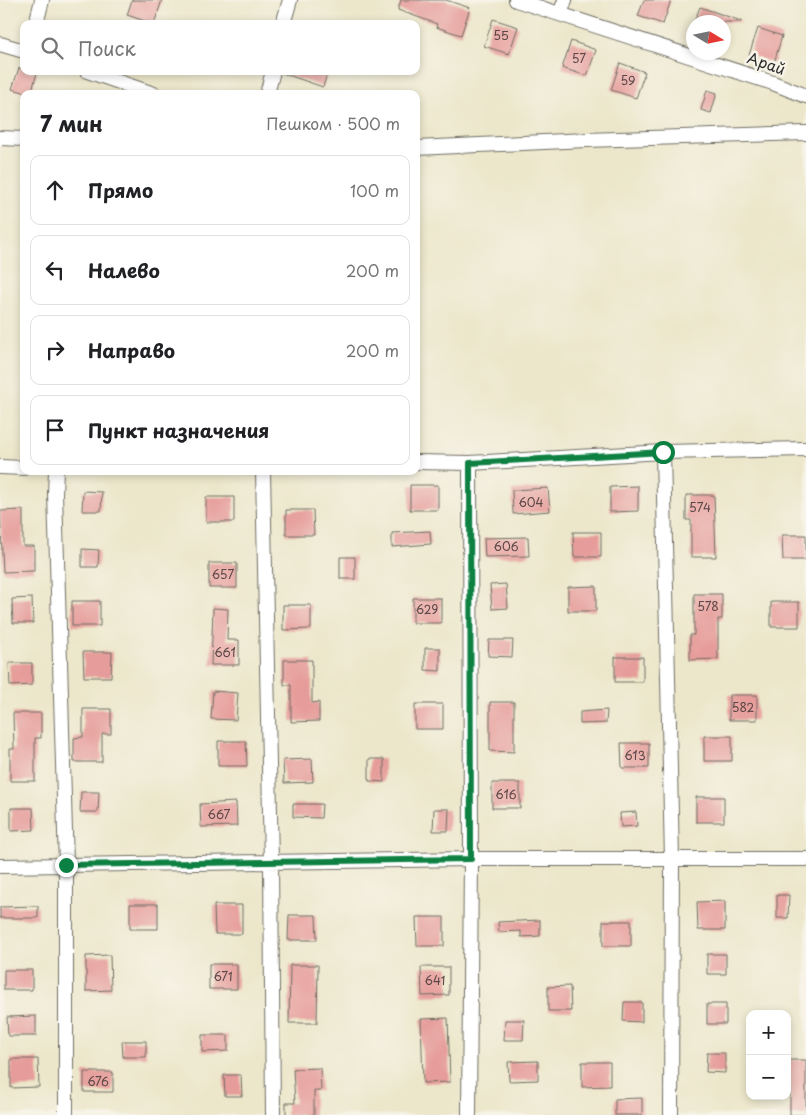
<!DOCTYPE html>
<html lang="ru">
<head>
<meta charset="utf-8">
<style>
  :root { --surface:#fff; --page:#f2f2f2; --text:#202124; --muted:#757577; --line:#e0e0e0 }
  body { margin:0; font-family:"Playpen Sans",sans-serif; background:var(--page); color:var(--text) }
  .controls { position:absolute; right:15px; bottom:15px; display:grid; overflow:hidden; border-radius:10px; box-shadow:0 2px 8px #0003 }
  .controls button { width:45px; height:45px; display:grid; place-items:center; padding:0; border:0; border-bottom:1px solid var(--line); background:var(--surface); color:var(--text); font:25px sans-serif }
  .compass { position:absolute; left:686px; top:15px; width:45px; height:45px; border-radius:50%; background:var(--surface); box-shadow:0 2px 8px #0003; rotate:100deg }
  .stop { position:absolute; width:15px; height:15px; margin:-11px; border:4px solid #0b8043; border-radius:50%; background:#fff }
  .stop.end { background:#0b8043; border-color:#fff; box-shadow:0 1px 5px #0008 }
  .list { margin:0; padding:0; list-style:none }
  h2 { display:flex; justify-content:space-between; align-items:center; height:65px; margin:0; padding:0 20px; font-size:21px }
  h2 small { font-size:16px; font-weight:400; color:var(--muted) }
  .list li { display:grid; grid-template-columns:32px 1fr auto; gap:15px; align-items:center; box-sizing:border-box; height:70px; margin:0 10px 10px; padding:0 10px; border:1px solid var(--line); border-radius:10px }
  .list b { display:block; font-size:19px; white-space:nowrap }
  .list em { font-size:16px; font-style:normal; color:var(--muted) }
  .icon { flex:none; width:28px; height:28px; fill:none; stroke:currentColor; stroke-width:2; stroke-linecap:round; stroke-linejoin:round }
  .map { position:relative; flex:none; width:806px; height:1115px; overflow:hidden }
  .search { position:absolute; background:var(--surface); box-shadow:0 2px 8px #0003; left:20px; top:20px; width:400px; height:55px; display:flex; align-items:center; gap:12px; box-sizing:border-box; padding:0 18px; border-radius:10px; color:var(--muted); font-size:19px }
  .panel { position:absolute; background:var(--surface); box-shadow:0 2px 8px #0003; left:20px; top:90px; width:400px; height:385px; border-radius:10px }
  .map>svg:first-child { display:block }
  .building { fill:#e69c9a }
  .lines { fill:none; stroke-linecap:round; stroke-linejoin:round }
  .minor-casing { stroke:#6f6d63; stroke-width:16 }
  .minor { stroke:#fff; stroke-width:14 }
  .route { stroke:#0b8043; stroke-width:6 }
  .labels { text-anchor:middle; stroke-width:5; stroke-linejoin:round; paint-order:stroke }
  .number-label { font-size:12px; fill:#5a4747 }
  .street-label { font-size:15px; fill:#2b2b2b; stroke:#f7f3e8 }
</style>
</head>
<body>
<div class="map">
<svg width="806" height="1115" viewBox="0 0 806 1115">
  <rect width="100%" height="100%" fill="#f7f3e8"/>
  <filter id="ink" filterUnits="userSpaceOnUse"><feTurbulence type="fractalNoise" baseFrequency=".02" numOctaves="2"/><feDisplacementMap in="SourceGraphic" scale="10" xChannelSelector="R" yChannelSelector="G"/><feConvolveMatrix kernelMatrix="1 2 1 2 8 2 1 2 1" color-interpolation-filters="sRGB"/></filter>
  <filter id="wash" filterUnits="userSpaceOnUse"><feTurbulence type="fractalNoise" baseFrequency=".0096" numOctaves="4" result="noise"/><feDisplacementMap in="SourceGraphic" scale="20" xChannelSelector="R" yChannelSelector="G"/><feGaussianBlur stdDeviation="1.12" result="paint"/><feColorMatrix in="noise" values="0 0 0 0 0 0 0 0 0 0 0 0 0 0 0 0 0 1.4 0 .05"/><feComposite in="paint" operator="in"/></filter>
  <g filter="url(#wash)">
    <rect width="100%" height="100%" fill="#ece7cb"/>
    <g id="blocks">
      <path class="building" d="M132 0H162L154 24 127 15Z
        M401 0H446L470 8 461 35 436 27 437 24 398 10Z
        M644 0H671L663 24 638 16Z
        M700 7 741 21V22H694Z
        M493 19 518 27 509 54 484 46Z
        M758 28 782 36 774 63 749 55Z
        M571 41 596 50 587 76 562 68Z
        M620 63 645 72 636 98 611 90Z
        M19 68 24 69V71L37 73 31 94 12 89Z
        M283 71H328L323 87 282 73Z
        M707 90 717 93 711 113 701 110Z
        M410 485H438V510H410Z
        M638 486V511L610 512V487Z
        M548 488 550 511 513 514 512 490Z
        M83 491 102 492 101 511H82Z
        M686 495H714L716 557H691V520H686Z
        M206 497H234V522H206Z
        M23 510V546H34V571L3 572 0 511Z
        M286 510H313L314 535H286Z
        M430 531 431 544 392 547V533Z
        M573 532H601V557H574Z
        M782 535H806V560H783Z
        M528 537 529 556 485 557 484 538Z
        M82 549 99 550 98 567H82Z
        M340 557H355V579H340Z
        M209 563H237V588H209Z
        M506 584 508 608 492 609 490 585Z
        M596 586V611H568V587Z
        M694 594H722V619H718V659L690 660V635H694Z
        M32 598 33 623H13L12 599Z
        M413 598H441V623H413Z
        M72 601H100V626H72Z
        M771 602H799V627H771Z
        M283 605H311V629L283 630Z
        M213 608 228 609 227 640H239V665H211Z
        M489 640H513L512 657 488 656Z
        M425 648H440V671L425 670Z
        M83 652H112L111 677H84Z
        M615 657H643V682H615Z
        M284 660H312V703L319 702V721L291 722V685H284Z
        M9 663H32V685L10 686Z
        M213 691 238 693 236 720 211 719Z
        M729 695H757V720H729Z
        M490 702H514V752L490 751Z
        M415 704H443V729H415Z
        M83 709H111V734H102V762H74V738L83 737Z
        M607 710 606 723 580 724V712Z
        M13 713H41V738H35V781H10V749H14Z
        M704 736H732V761H704Z
        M218 741H246L247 766H218Z
        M621 743H649V768H622Z
        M312 759 313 782 284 783 283 760Z
        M369 759H384V782L369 781Z
        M492 783H520V808H492Z
        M81 792H99L98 812H80Z
        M696 797H724V822H696Z
        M236 802 237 826 201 827 200 804Z
        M293 804H322L321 818 293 817Z
        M11 808H33L34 830 11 831Z
        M434 809H449L448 831H433Z
        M636 812 637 826 621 827 620 813Z
        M777 895H789L788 918H777Z
        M725 901V930H698L697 902Z
        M130 904H158V929H130Z
        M214 905H242V934H215Z
        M38 906V918H0V907Z
        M289 915H316L317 940H288Z
        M416 917H444V946H417Z
        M540 920V936L521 937V931L499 932 498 922Z
        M603 921H631V946H603Z
        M707 954H726V974H707Z
        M110 955 111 990 86 991V956Z
        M209 964H237V989H209Z
        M290 965H318L317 1023H289Z
        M421 967H449V995L422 996Z
        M4 970H32V990H4Z
        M570 986 571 1011H548V987Z
        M624 1002H642V1022L623 1021Z
        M707 1004H726V1024H707Z
        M36 1016V1036H8L7 1017Z
        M448 1018 450 1082 423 1083 421 1019Z
        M505 1020H524L523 1040H504Z
        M202 1035H228V1051L202 1052Z
        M122 1041H146V1057H123Z
        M707 1053H725V1073L706 1072Z
        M11 1059H38L39 1087 11 1088Z
        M787 1060H806V1115H790V1085H787Z
        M538 1061V1080L509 1081 508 1062Z
        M582 1062H610V1086L582 1087Z
        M320 1068 321 1091H314V1115H286V1103H295L293 1069Z
        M84 1072H113V1092H84Z
        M224 1075H241L242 1096H225Z
        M642 1098V1115H615V1099Z"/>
    </g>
  </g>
  <g filter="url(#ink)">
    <use href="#blocks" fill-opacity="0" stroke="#6f6d63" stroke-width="1"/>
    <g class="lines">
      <defs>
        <path id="minor" d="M516 0 773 83 806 96
          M560 14 565 0
          M36 24 42 0
          M283 24 290 0
          M0 44 24 51
          M87 71 154 94
          M267 94 273 71
          M0 138 24 139
          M416 148 586 140 806 133
          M663 452 806 449
          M416 462 470 463 471 859 469 1115
          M470 463 663 452 672 860 671 1115
          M0 467 24 468
          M56 471 55 493 66 865V1115
          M263 471 271 862 273 1115
          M0 866 471 859H806"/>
      </defs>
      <use href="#minor" class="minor-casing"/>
      <use href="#minor" class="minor"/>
    </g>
  </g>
  <g class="lines" filter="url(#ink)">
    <path class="route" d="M66 865 471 859 470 463 663 452"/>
  </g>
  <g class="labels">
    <g class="number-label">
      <text x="501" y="40">55</text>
      <text x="579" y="63">57</text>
      <text x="628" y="85">59</text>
      <text x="531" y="507">604</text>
      <text x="700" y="512">574</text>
      <text x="506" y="551">606</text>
      <text x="223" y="579">657</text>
      <text x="708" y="611">578</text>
      <text x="427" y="614">629</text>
      <text x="225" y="657">661</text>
      <text x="743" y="712">582</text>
      <text x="635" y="760">613</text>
      <text x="506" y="799">616</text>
      <text x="219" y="819">667</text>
      <text x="223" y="981">671</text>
      <text x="435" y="985">641</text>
      <text x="98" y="1086">676</text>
    </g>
    <g class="street-label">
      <text transform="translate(766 64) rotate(19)" y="5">Арай</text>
    </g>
  </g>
</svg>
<div class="controls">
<button>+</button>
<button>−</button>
</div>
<svg class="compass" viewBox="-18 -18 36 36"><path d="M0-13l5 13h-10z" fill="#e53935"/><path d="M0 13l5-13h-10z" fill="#757577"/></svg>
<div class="stop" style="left:663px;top:452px"></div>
<div class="stop end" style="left:66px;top:865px"></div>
<div class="search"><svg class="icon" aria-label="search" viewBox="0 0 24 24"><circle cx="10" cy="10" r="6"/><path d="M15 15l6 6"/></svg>Поиск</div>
<section class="panel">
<h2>7 мин<small>Пешком · 500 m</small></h2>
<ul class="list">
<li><svg class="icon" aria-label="ahead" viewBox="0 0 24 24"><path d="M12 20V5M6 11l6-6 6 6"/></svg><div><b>Прямо</b></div><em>100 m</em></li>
<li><svg class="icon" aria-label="left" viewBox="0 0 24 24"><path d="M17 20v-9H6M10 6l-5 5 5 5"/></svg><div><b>Налево</b></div><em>200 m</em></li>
<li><svg class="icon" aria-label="right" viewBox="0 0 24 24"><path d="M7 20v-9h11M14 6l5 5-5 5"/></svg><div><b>Направо</b></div><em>200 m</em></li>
<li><svg class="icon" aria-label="arrive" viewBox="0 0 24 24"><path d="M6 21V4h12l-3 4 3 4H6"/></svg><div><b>Пункт назначения</b></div></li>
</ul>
</section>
</div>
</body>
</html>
